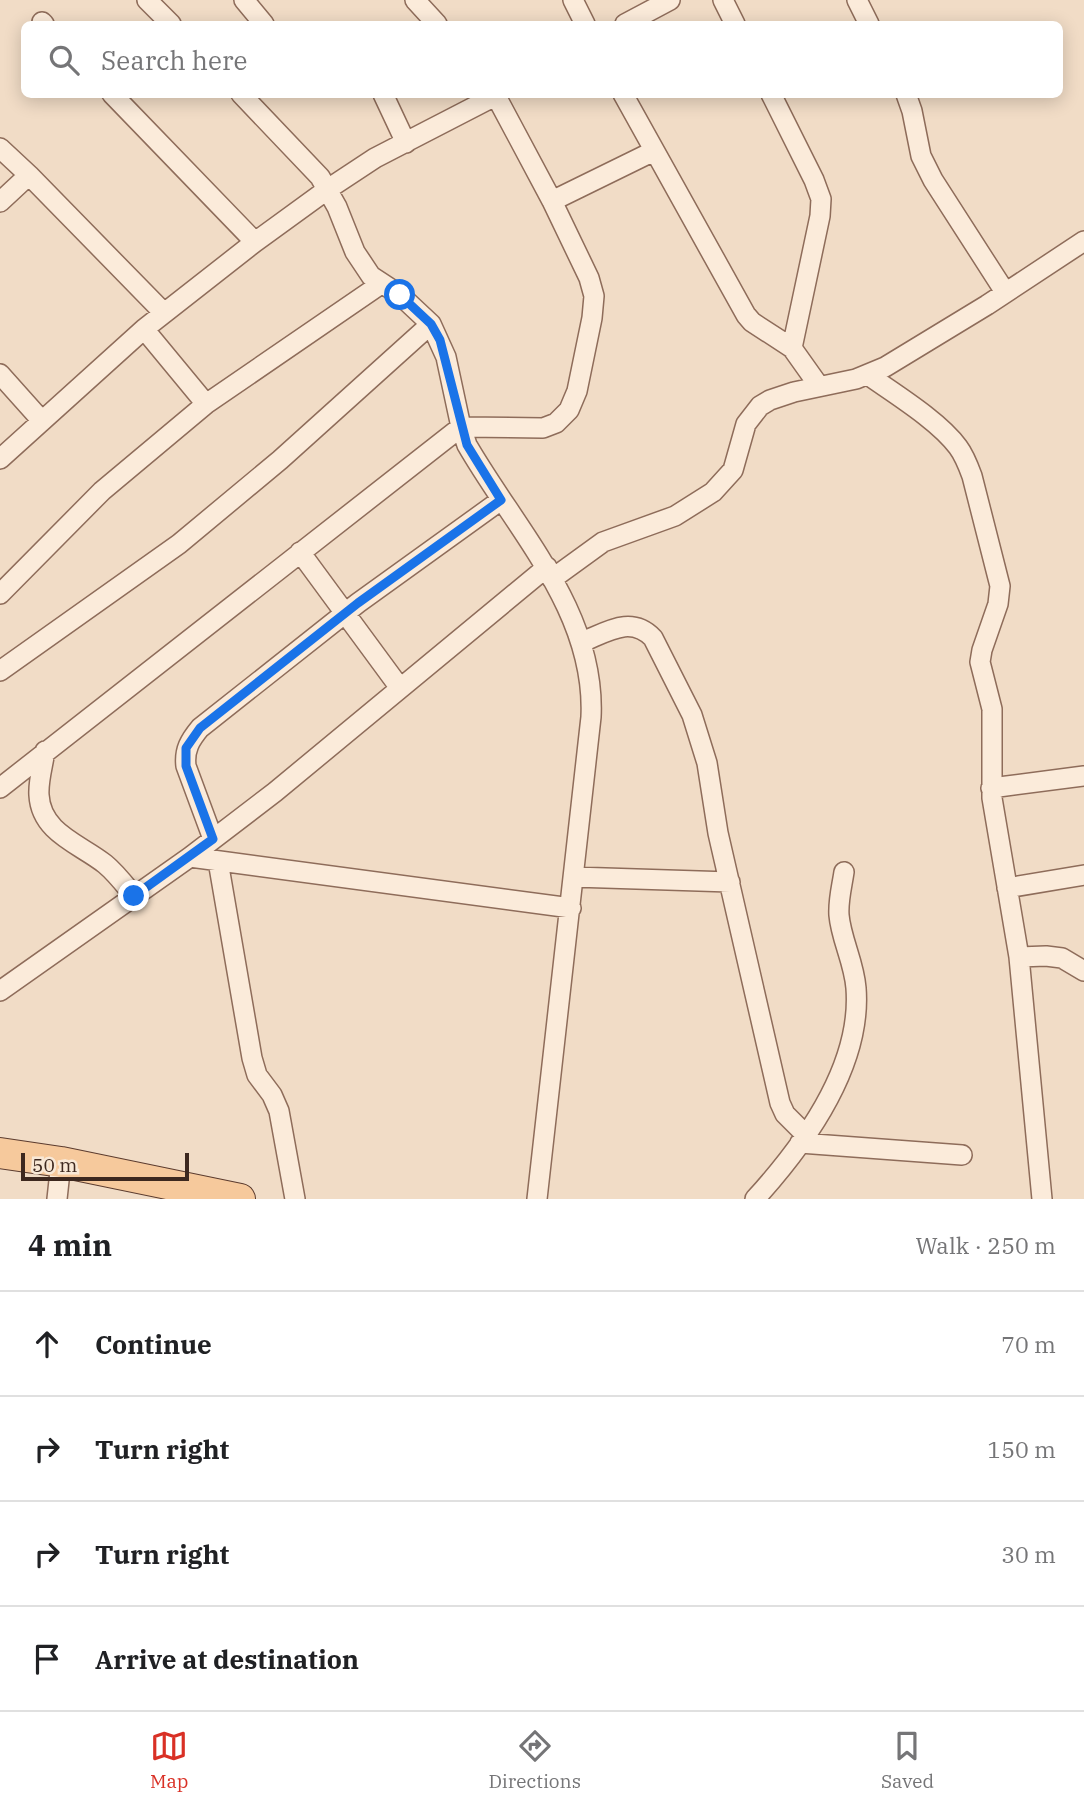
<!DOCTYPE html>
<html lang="en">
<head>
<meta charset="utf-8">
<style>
  :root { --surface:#fff; --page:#f6f6f6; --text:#202124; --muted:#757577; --line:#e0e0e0; --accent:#d93025 }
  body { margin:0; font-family:"IBM Plex Serif",serif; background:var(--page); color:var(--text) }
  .scale { position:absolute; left:21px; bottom:18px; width:168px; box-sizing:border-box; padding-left:7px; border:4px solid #3d281f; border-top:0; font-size:19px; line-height:24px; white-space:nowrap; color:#3d281f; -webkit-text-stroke:5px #f8e8d6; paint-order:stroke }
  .stop { position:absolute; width:21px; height:21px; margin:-16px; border:5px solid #1a73e8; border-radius:50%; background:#fff }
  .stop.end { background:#1a73e8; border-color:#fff; box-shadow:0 2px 7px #0008 }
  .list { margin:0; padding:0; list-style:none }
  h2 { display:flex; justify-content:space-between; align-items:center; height:91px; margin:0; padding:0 28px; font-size:30px }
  h2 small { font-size:23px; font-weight:400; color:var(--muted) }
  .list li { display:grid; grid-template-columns:46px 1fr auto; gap:21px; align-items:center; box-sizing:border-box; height:105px; padding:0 28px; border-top:2px solid var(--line) }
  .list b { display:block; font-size:26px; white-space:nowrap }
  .list em { font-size:23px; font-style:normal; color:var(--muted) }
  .icon { flex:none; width:38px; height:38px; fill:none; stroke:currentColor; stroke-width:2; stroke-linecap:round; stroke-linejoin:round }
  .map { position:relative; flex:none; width:1084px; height:1199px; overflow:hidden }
  .search { position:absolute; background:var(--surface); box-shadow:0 4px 18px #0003; left:21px; right:21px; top:21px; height:77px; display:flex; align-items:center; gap:18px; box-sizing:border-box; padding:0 24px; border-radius:10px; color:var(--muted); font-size:26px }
  .sheet { height:511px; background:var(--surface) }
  nav { display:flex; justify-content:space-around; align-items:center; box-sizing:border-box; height:98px; border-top:2px solid var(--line); background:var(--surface); font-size:19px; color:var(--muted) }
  nav a { display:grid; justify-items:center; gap:4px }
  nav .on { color:var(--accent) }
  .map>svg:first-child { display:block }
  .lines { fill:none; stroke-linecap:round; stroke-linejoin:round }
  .minor-casing { stroke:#8e6c5a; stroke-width:22 }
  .primary-casing { stroke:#5b3b2e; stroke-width:32 }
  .minor { stroke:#fbebda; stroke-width:19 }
  .primary { stroke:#f6c99c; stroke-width:30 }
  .route { stroke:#1a73e8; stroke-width:9 }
</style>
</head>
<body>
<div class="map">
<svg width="1084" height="1199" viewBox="0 0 1084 1199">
  <rect width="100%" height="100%" fill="#f1dcc6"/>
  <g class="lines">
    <defs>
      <path id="minor" d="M147 0 171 24
        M244 0 264 24
        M415 0 437 24
        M573 0 585 24
        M723 0 735 24
        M857 0 869 24
        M42 22 44 24
        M625 24 670 0
        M112 94 255 242
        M241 94 320 177 337 207 355 252 371 276 400 295 431 324 446 357 461 427 467 445C516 530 596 612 591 717L537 1199
        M383 94 406 143
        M623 94 746 315 752 322 792 348 819 386
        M771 94 814 180 821 199 820 216 792 348
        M906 94 912 111 921 156 933 180 1005 292
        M0 148 29 175 164 313
        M552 201 654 151
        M0 202 29 175
        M144 329 206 404
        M0 374 42 421
        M868 375C895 394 939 421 958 447 964 455 968 465 972 476L1000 586 998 604 982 650 980 662 992 709V798L1019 957 1042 1199
        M0 459 144 329 255 242 328 189 375 158 499 94
        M300 552 400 688
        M552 579 603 542 675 516 713 492 733 470 746 424 760 406 770 400 794 392 856 379 885 367 987 305 1084 241
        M0 594 102 491 206 404 381 284
        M582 642C607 632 631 615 653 638L692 715 707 763 718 833 780 1103 785 1114 805 1134
        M0 671 179 544 280 460 431 324
        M45 751C43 765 38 781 39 795 41 833 80 844 105 864 116 873 125 885 134 896
        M0 788 461 427 543 428 556 423 569 410 577 391 592 318 594 296 589 278 552 201 496 96
        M991 788 1084 776
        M213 839 186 766C184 750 190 740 200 728L358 603 501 500
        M190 857 571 908
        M218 861 252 1058 257 1075 272 1095 279 1111 295 1199
        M574 877 730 882
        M1007 888 1084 875
        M1019 957 1046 956 1062 958 1084 971
        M0 991 190 857 275 792 547 567
        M800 1143 962 1155
        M57 1199 61 1162
        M755 1199C805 1144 862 1065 856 988 854 962 841 939 839 915 838 900 842 886 844 872"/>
      <path id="primary" d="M0 1153 61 1162 240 1199"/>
    </defs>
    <use href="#minor" class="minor-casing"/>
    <use href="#primary" class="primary-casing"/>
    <use href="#minor" class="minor"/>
    <use href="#primary" class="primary"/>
  </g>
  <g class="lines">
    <path class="route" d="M134 896 213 839 186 766V748L200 728 358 603 501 500 467 445 440 340 431 324 400 295"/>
  </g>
</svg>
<div class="scale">50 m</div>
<div class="stop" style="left:400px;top:295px"></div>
<div class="stop end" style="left:134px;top:896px"></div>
<div class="search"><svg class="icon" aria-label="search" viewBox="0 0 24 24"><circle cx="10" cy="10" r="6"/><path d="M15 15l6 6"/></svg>Search here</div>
</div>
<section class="sheet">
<h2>4 min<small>Walk · 250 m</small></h2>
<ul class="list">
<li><svg class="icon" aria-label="ahead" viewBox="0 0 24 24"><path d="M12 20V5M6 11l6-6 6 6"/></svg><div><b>Continue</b></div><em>70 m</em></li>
<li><svg class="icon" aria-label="right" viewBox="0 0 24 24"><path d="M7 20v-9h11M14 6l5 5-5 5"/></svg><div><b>Turn right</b></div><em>150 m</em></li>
<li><svg class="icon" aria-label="right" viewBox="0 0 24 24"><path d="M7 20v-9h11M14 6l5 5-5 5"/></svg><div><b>Turn right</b></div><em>30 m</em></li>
<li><svg class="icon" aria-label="arrive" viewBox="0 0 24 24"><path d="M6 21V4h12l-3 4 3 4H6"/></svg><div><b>Arrive at destination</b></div></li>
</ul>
</section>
<nav>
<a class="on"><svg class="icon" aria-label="map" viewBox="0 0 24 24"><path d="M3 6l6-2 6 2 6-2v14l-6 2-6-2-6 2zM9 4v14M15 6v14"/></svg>Map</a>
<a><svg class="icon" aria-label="directions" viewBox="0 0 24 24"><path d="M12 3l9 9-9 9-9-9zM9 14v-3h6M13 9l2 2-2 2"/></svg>Directions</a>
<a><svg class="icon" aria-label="saved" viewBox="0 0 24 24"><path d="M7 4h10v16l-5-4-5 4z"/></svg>Saved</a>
</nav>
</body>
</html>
